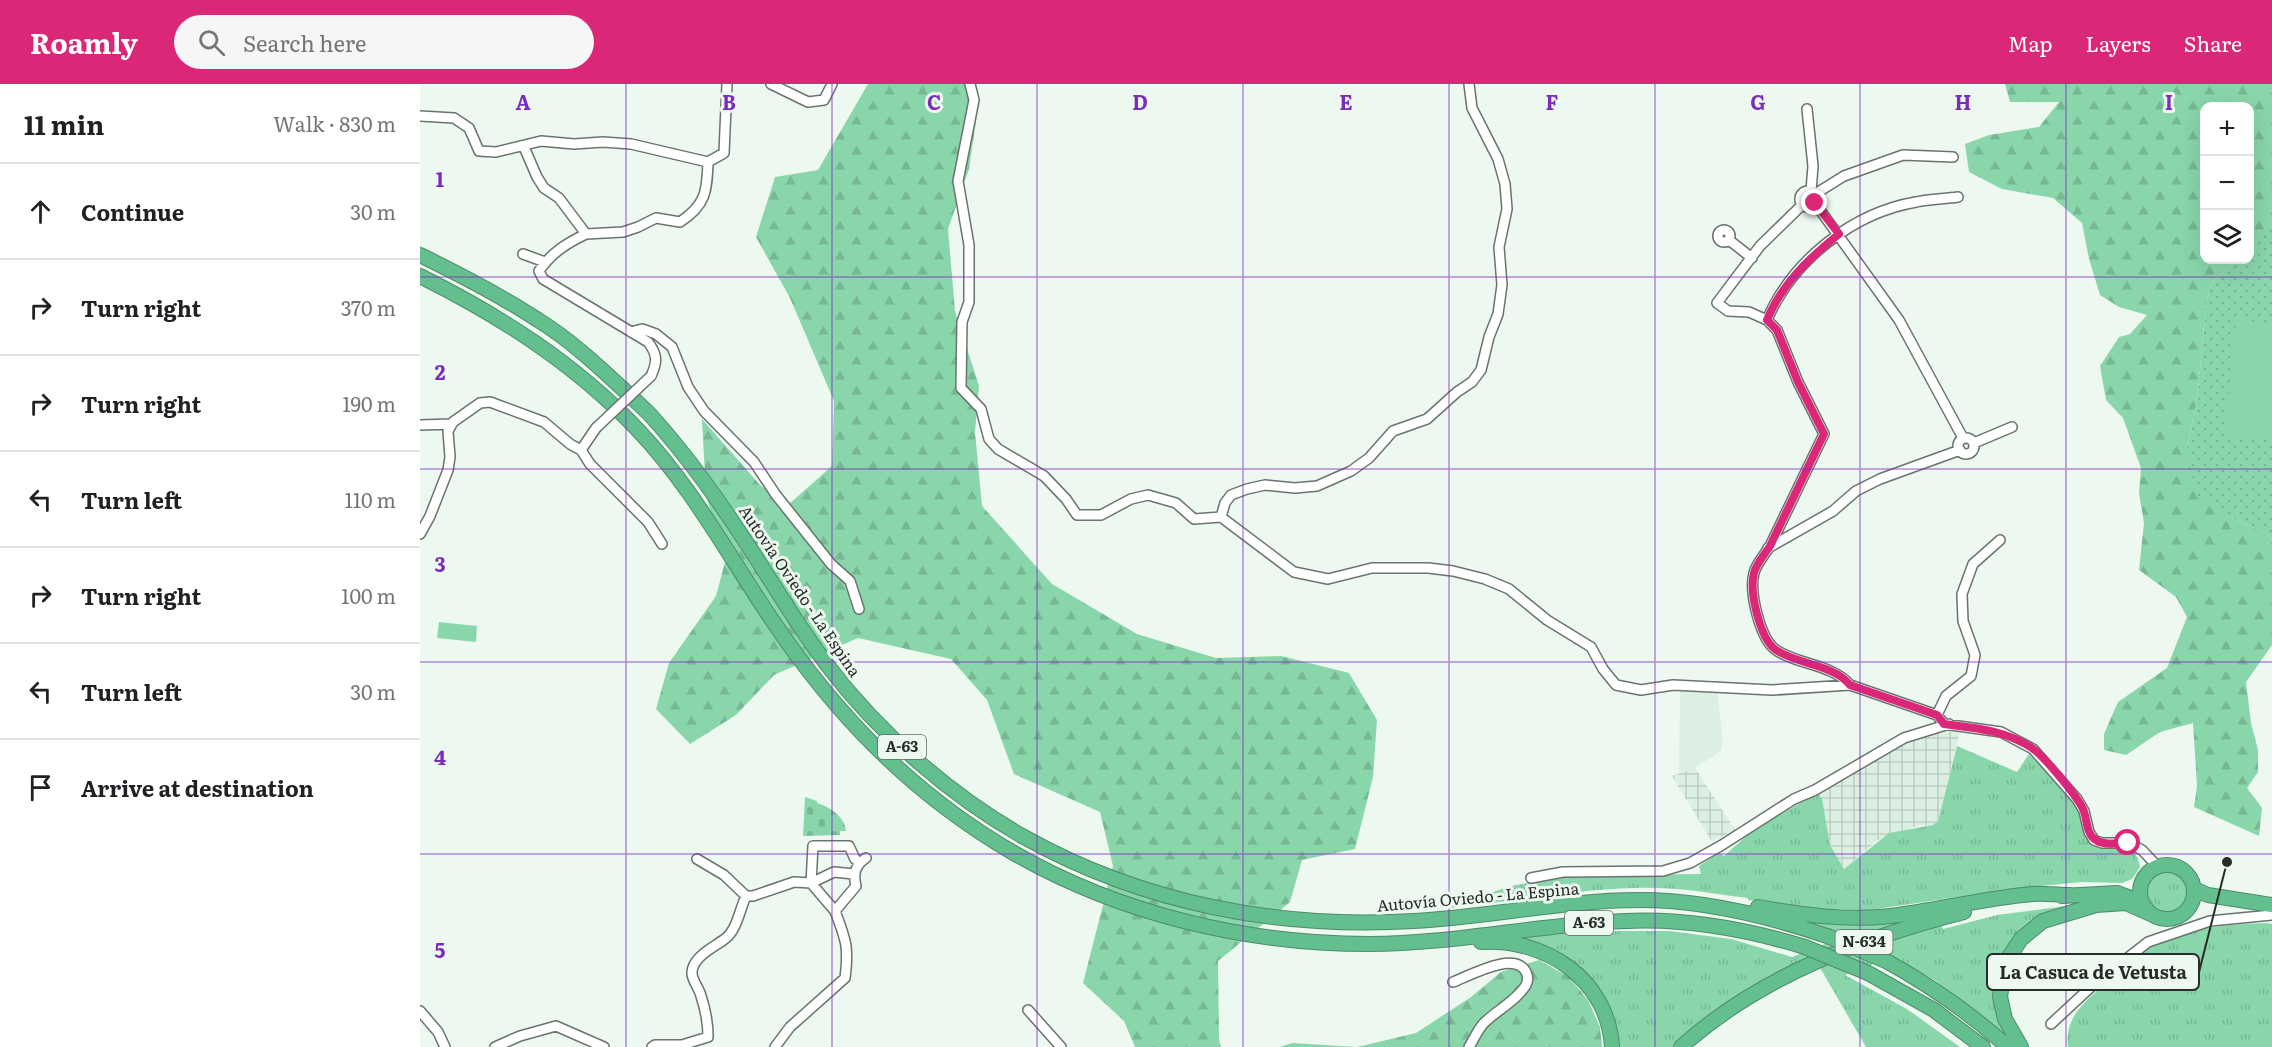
<!DOCTYPE html>
<html lang="en">
<head>
<meta charset="utf-8">
<style>
  :root { --surface:#fff; --page:#f6f6f6; --text:#202124; --muted:#757577; --line:#e0e0e0; --accent:#db2777 }
  body { margin:0; font-family:Literata,serif; background:var(--page); color:var(--text) }
  .controls { position:absolute; right:18px; top:18px; display:grid; overflow:hidden; border-radius:12px; box-shadow:0 6px 24px #0002 }
  .controls button { width:54px; height:54px; display:grid; place-items:center; padding:0; border:0; border-bottom:2px solid var(--line); background:var(--surface); color:var(--text); font:30px sans-serif }
  .stop { position:absolute; width:18px; height:18px; margin:-14px; border:4px solid #db2777; border-radius:50%; background:#fff }
  .stop.end { background:#db2777; border-color:#fff; box-shadow:0 2px 6px #0008 }
  .list { margin:0; padding:0; list-style:none }
  h2 { display:flex; justify-content:space-between; align-items:center; height:78px; margin:0; padding:0 24px; font-size:26px }
  h2 small { font-size:20px; font-weight:400; color:var(--muted) }
  .list li { display:grid; grid-template-columns:39px 1fr auto; gap:18px; align-items:center; box-sizing:border-box; height:96px; padding:0 24px; border-top:2px solid var(--line) }
  .list b { display:block; font-size:22px; white-space:nowrap }
  .list em { font-size:20px; font-style:normal; color:var(--muted) }
  .icon { flex:none; width:33px; height:33px; fill:none; stroke:currentColor; stroke-width:2; stroke-linecap:round; stroke-linejoin:round }
  .map { position:relative; flex:none; width:1852px; height:963px; overflow:hidden }
  header { display:flex; align-items:center; gap:36px; box-sizing:border-box; height:84px; padding:0 30px; background:var(--accent); color:#fff }
  header strong { font-size:28px }
  nav { display:flex; gap:33px; margin-inline-start:auto; font-size:21px }
  .search { width:420px; height:54px; background:var(--page); display:flex; align-items:center; gap:15px; box-sizing:border-box; padding:0 21px; border-radius:33px; color:var(--muted); font-size:22px }
  main { display:flex }
  aside { flex:1; background:var(--surface) }
  .map>svg:first-child { display:block }
  .built { fill:#dcefe3 }
  .industrial { fill:url(#industrial-grid) }
  .grass { fill:url(#grass-tufts) }
  .forest { fill:url(#forest-firs) }
  .cemetery { fill:url(#cemetery-stones) }
  .park { fill:url(#park-dots) }
  .pitch { fill:#8ad6ab }
  .lines { fill:none; stroke-linecap:round; stroke-linejoin:round }
  .minor-casing { stroke:#6a746e; stroke-width:12 }
  .highway-casing { stroke:#4e8c6a; stroke-width:16 }
  .minor { stroke:#fff; stroke-width:9 }
  .highway { stroke:#63bf8d; stroke-width:14 }
  .minor-bridge-casing { stroke:#6a746e; stroke-width:12; stroke-linecap:butt }
  .highway-bridge-casing { stroke:#4e8c6a; stroke-width:16; stroke-linecap:butt }
  .minor-bridge { stroke:#fff; stroke-width:9 }
  .highway-bridge { stroke:#63bf8d; stroke-width:14 }
  .route { stroke:#db2777; stroke-width:8 }
  .grid { fill:none; stroke:#7b2cbf; stroke-width:1.5; stroke-opacity:0.55 }
  .labels { text-anchor:middle; stroke-width:6; stroke-linejoin:round; paint-order:stroke }
  .shield { fill:#edf8f1; stroke:#636965; stroke-width:1.5 }
  .shield-label { font-size:15px; font-weight:bold; fill:#282c29 }
  .street-label { font-size:16px; fill:#282c29; stroke:#edf8f1 }
  .grid-label { font-size:20px; text-anchor:middle; font-weight:bold; fill:#7b2cbf; stroke:#edf8f1; stroke-width:6; stroke-linejoin:round; paint-order:stroke }
  .leader { fill:none; stroke:#282c29; stroke-width:2 }
  .callout-dot { fill:#282c29; stroke:#edf8f1; stroke-width:2 }
  .callout { fill:#edf8f1; stroke:#282c29; stroke-width:2 }
  .callout-label { font-size:18px; text-anchor:middle; font-weight:bold; fill:#282c29 }
</style>
</head>
<body>
<header>
<strong>Roamly</strong>
<div class="search"><svg class="icon" aria-label="search" viewBox="0 0 24 24"><circle cx="10" cy="10" r="6"/><path d="M15 15l6 6"/></svg>Search here</div>
<nav><a>Map</a><a>Layers</a><a>Share</a></nav>
</header>
<main>
<aside>
<h2>11 min<small>Walk · 830 m</small></h2>
<ul class="list">
<li><svg class="icon" aria-label="ahead" viewBox="0 0 24 24"><path d="M12 20V5M6 11l6-6 6 6"/></svg><div><b>Continue</b></div><em>30 m</em></li>
<li><svg class="icon" aria-label="right" viewBox="0 0 24 24"><path d="M7 20v-9h11M14 6l5 5-5 5"/></svg><div><b>Turn right</b></div><em>370 m</em></li>
<li><svg class="icon" aria-label="right" viewBox="0 0 24 24"><path d="M7 20v-9h11M14 6l5 5-5 5"/></svg><div><b>Turn right</b></div><em>190 m</em></li>
<li><svg class="icon" aria-label="left" viewBox="0 0 24 24"><path d="M17 20v-9H6M10 6l-5 5 5 5"/></svg><div><b>Turn left</b></div><em>110 m</em></li>
<li><svg class="icon" aria-label="right" viewBox="0 0 24 24"><path d="M7 20v-9h11M14 6l5 5-5 5"/></svg><div><b>Turn right</b></div><em>100 m</em></li>
<li><svg class="icon" aria-label="left" viewBox="0 0 24 24"><path d="M17 20v-9H6M10 6l-5 5 5 5"/></svg><div><b>Turn left</b></div><em>30 m</em></li>
<li><svg class="icon" aria-label="arrive" viewBox="0 0 24 24"><path d="M6 21V4h12l-3 4 3 4H6"/></svg><div><b>Arrive at destination</b></div></li>
</ul>
</aside>
<div class="map">
<svg width="1852" height="963" viewBox="0 0 1852 963">
  <defs>
    <pattern id="industrial-grid" width="8" height="8" patternUnits="userSpaceOnUse" patternTransform="scale(1.5)"><rect width="8" height="8" fill="#dcefe3"/><path d="M0 4h8M4 0v8" fill="none" stroke="#bdcdc3"/></pattern>
    <pattern id="grass-tufts" width="24" height="20" patternUnits="userSpaceOnUse" patternTransform="scale(1.5)"><rect width="24" height="20" fill="#8ad6ab"/><path d="M3 7l-1-3M5 7V3M7 7l1-3M15 17l-1-3M17 17v-4M19 17l1-3" fill="none" stroke="#77b893"/></pattern>
    <pattern id="forest-firs" width="22" height="20" patternUnits="userSpaceOnUse" patternTransform="scale(1.5)"><rect width="22" height="20" fill="#8ad6ab"/><path d="M5 1l3.5 6h-7zM16 11l3.5 6h-7z" fill="#77b893"/></pattern>
    <pattern id="cemetery-stones" width="16" height="16" patternUnits="userSpaceOnUse" patternTransform="scale(1.5)"><rect width="16" height="16" fill="#8ad6ab"/><path d="M2 7V4a2 2 0 0 1 4 0v3zM10 15v-3a2 2 0 0 1 4 0v3z" fill="#77b893"/></pattern>
    <pattern id="park-dots" width="8" height="8" patternUnits="userSpaceOnUse" patternTransform="scale(1.5)"><rect width="8" height="8" fill="#8ad6ab"/><path d="M2 2h.1M6 6h.1" fill="none" stroke="#77b893" stroke-width="1.8" stroke-linecap="round"/></pattern>
  </defs>
  <rect width="100%" height="100%" fill="#edf8f1"/>
  <path class="built" d="M1260 606H1297L1303 657 1301 666 1297 670 1271 686 1259 691Z"/>
  <path class="industrial" d="M1540 647 1518 737 1513 741 1497 742 1458 756 1424 785 1410 761 1402 714 1397 709 1486 655 1514 648Z
    M1275 684 1315 746 1292 758 1252 692Z"/>
  <path class="grass" d="M1537 662 1597 688 1609 670 1655 717 1660 728 1669 757C1688 768 1716 753 1720 783L1712 795 1702 799 1661 798 1598 804 1450 826 1396 825 1328 816V814C1290 809 1252 802 1214 804 1153 806 1093 817 1032 824L1031 822 1091 802 1148 792 1281 790 1279 782 1299 769 1304 772 1331 748 1397 709 1402 714 1410 761 1424 785 1469 749 1513 741 1518 737Z
    M1725 809a22 22 0 1 1 44 0a22 22 0 1 1-44 0Z
    M1654 821 1593 857 1581 940 1585 951 1516 897 1469 871 1449 882 1446 881 1425 891 1487 925 1540 963H1446L1399 882 1450 861 1520 840 1523 845 1577 831Z
    M1510 832 1433 853 1385 876 1268 949 1252 963H1196L1178 907 1095 853 1192 847H1249L1311 855 1372 873 1425 852 1379 836Z
    M1847 839 1852 840V963H1648C1645 936 1660 922 1678 906 1692 893 1707 878 1723 867 1760 844 1805 840 1847 839Z"/>
  <path class="forest" d="M448 0H544L559 17 549 85 528 145 535 227 559 302 555 348 562 422 632 500 717 550 796 574 861 572 929 589 957 636 953 693 935 765 882 776 870 818 798 877 799 956 801 963H715L704 937 663 899 693 782 680 728 594 690 567 616 531 575 438 554 354 591 316 631 270 660 236 625 249 579 296 512 305 478 286 411 282 335 340 401 368 421 412 382 414 317 370 214 336 153 355 93 398 86Z
    M1585 0H1852V142L1830 162V22H1784V176H1815L1791 200 1786 221 1777 318 1766 367 1812 434 1846 449 1852 456V561L1826 598 1831 639 1838 666V688L1827 704 1842 724 1839 752 1774 723 1777 702 1773 639 1740 648 1706 671 1684 666V650L1698 618 1747 584 1767 533 1756 513 1719 486 1724 439 1719 409 1721 384 1703 334 1686 316 1680 282 1699 253 1710 250 1727 231 1699 223 1680 211 1669 175 1662 139 1633 114 1582 105 1549 88 1545 60 1569 51 1619 43 1639 18H1590Z
    M1119 876 1149 893 1168 916 1180 943 1182 963H860L872 959 937 963 996 949 1051 913 1081 888Z"/>
  <path class="cemetery" d="M385 713 397 717V719C410 723 425 733 426 747H420V751L383 752Z"/>
  <path class="park" d="M1852 141V456L1846 449 1812 434 1777 411 1766 367 1777 318 1786 221 1791 200 1815 176H1830V162Z"/>
  <path class="pitch" d="M1816 236 1852 239V356L1805 352Z
    M19 538 57 542 56 558 17 554Z"/>
  <g class="lines">
    <defs>
      <path id="minor" d="M351 0 388 18 404 16 412 0
        M550 0 554 16 538 97 549 161V218L542 238 541 304 561 325 569 355 578 365 624 392 646 415 657 431H681L711 415 728 411 756 419 774 435 801 433 874 488 908 495 952 484H1008L1033 487 1065 495 1089 505 1127 536 1171 563 1183 585 1196 601 1221 606 1253 601 1352 606 1430 601 1517 631
        M1387 25 1393 82 1391 107
        M0 32 34 34 49 44 59 67 76 68 121 57 154 60 183 58 211 60 288 78 304 69 307 0
        M104 63 117 93 124 104 139 114 166 150C147 159 131 169 119 187L123 195 228 258C237 270 238 277 231 292
        M1380 115a8 8 0 1 1 16 0a8 8 0 1 1-16 0Z
        M1395 110 1424 92 1483 71 1533 73
        M1395 119 1479 236 1543 354
        M1382 121 1340 162 1297 219 1308 227 1329 228 1347 236 1357 246 1378 298 1404 350C1386 387 1368 425 1350 462 1345 470 1336 480 1334 489 1329 508 1340 555 1356 566 1378 581 1412 580 1430 601
        M1298 152a6 6 0 1 1 12 0a6 6 0 1 1-12 0Z
        M166 150 203 148 218 143 236 134 260 138C286 121 287 107 288 78
        M1309 156 1332 174
        M103 170 125 178
        M1347 236C1372 177 1432 129 1496 118 1510 115 1524 115 1538 113
        M211 248 222 245 236 250 252 263 268 303 284 327 334 378 356 411 411 480 430 497 439 525
        M0 341 32 340
        M1538 362a8 8 0 1 1 16 0a8 8 0 1 1-16 0Z
        M1554 359 1592 343
        M161 366 176 344
        M801 433 805 419 811 411 827 405 845 401 875 404 897 402 931 387 949 374 973 347 1007 335 1037 308 1052 298 1061 286 1069 253 1078 230 1082 201 1079 163 1087 125 1085 100 1078 75 1052 24 1049 0
        M0 450 10 432 28 386 30 373 28 347 33 338 60 319 70 318 124 338 150 360 161 366 170 380 228 438 242 460
        M1580 456 1553 480 1542 510 1543 537 1555 571 1551 592 1526 612 1517 631 1524 640 1581 648 1613 665 1657 715 1664 727 1669 748 1674 756 1682 759H1708L1722 766 1738 783
        M1348 464 1413 427 1436 407 1460 395 1540 366
        M277 775 304 791 326 812H333L374 798 391 799 415 827
        M434 790 414 788 391 799 393 762H429L435 775 439 778
        M1111 794 1143 788 1243 787 1270 779 1302 761 1374 715 1395 706 1484 654 1529 640
        M1033 898C1049 892 1095 866 1106 888 1108 892 1108 897 1106 901 1097 916 1076 927 1064 939 1058 945 1054 955 1049 963
        M608 926 641 963
        M0 927 18 948 25 963
        M1631 940 1673 901 1728 858 1790 837 1852 831
        M75 963 100 952 136 942 184 963
        M232 963 235 961H262L288 953C288 940 285 924 281 912 279 904 273 898 272 890 271 873 295 863 306 854 317 845 320 825 326 812
        M355 963 370 943 425 894C429 863 426 856 415 827L436 802C433 790 435 781 446 774"/>
      <path id="highway" d="M0 171C41 191 80 211 118 236 149 255 177 281 203 305 213 315 224 324 233 334 269 374 300 418 329 463 355 503 379 544 408 582 459 649 531 712 604 753 724 820 858 845 994 837 1069 833 1144 816 1220 816 1285 816 1349 832 1410 853
        M0 192C80 232 154 279 216 344 270 400 307 469 350 533 414 629 491 709 592 768 699 830 826 860 949 860 1035 860 1120 840 1205 837 1266 834 1326 845 1385 863
        M1720 808a27 27 0 1 1 54 0a27 27 0 1 1-54 0Z
        M1774 805 1788 811 1852 821
        M1642 812 1697 809 1722 818
        M1338 823C1382 831 1427 837 1471 832 1519 826 1565 814 1613 810 1625 809 1638 811 1650 811
        M1061 858C1125 854 1188 895 1192 963
        M1468 878C1511 902 1551 930 1588 963
        M1448 889 1514 926 1563 963
        M1261 963C1340 892 1442 854 1544 828
        M1601 963 1585 935 1580 913 1584 885 1589 873 1601 855 1623 837 1676 821 1706 819 1733 831"/>
    </defs>
    <use href="#minor" class="minor-casing"/>
    <use href="#highway" class="highway-casing"/>
    <use href="#minor" class="minor"/>
    <use href="#highway" class="highway"/>
    <defs>
      <path id="minor-bridge" d="M176 344 231 292"/>
      <path id="highway-bridge" d="M1410 853 1468 878
        M1385 863 1448 889"/>
    </defs>
    <use href="#minor-bridge" class="minor-bridge-casing"/>
    <use href="#highway-bridge" class="highway-bridge-casing"/>
    <use href="#minor-bridge" class="minor-bridge"/>
    <use href="#highway-bridge" class="highway-bridge"/>
  </g>
  <g class="lines">
    <path class="route" d="M1395 119 1419 150C1388 175 1362 200 1347 236L1357 246 1378 298 1404 350C1386 387 1368 425 1350 462 1345 470 1336 480 1334 489 1329 508 1340 555 1356 566 1378 581 1413 580 1430 601L1517 631 1524 640C1555 644 1585 646 1612 664 1624 672 1655 710 1662 723 1668 733 1665 750 1676 756 1684 762 1698 759 1708 759"/>
  </g>
  <path class="grid" d="M206 0V963M412 0V963M617 0V963M823 0V963M1029 0V963M1235 0V963M1440 0V963M1646 0V963M0 193H1852M0 385H1852M0 578H1852M0 770H1852"/>
  <g class="labels">
    <g class="shield">
      <rect x="458" y="651" width="48" height="24" rx="4.5"/>
      <rect x="1145" y="827" width="48" height="24" rx="4.5"/>
      <rect x="1415.5" y="846" width="57" height="24" rx="4.5"/>
    </g>
    <g class="shield-label">
      <text x="482" y="668">A-63</text>
      <text x="1169" y="844">A-63</text>
      <text x="1444" y="863">N-634</text>
    </g>
    <g class="street-label">
      <text transform="translate(380 507) rotate(56)" y="6">Autovía Oviedo - La Espina</text>
      <text transform="translate(1058 813) rotate(-5)" y="6">Autovía Oviedo - La Espina</text>
    </g>
  </g>
  <g class="grid-label">
    <text x="103" y="26">A</text>
    <text x="309" y="26">B</text>
    <text x="514" y="26">C</text>
    <text x="720" y="26">D</text>
    <text x="926" y="26">E</text>
    <text x="1132" y="26">F</text>
    <text x="1338" y="26">G</text>
    <text x="1543" y="26">H</text>
    <text x="1749" y="26">I</text>
    <text x="20" y="103">1</text>
    <text x="20" y="296">2</text>
    <text x="20" y="488">3</text>
    <text x="20" y="681">4</text>
    <text x="20" y="874">5</text>
  </g>
  <path class="leader" d="M1807 778L1779 888"/>
  <circle class="callout-dot" cx="1807" cy="778" r="6"/>
  <rect class="callout" x="1567" y="870" width="212" height="36" rx="6"/>
  <g class="callout-label">
    <text x="1673" y="895">La Casuca de Vetusta</text>
  </g>
</svg>
<div class="controls">
<button>+</button>
<button>−</button>
<button><svg class="icon" aria-label="layers" viewBox="0 0 24 24"><path d="M12 4l9 5-9 5-9-5zM3 14l9 5 9-5"/></svg></button>
</div>
<div class="stop" style="left:1708px;top:759px"></div>
<div class="stop end" style="left:1395px;top:119px"></div>
</div>
</main>
</body>
</html>
